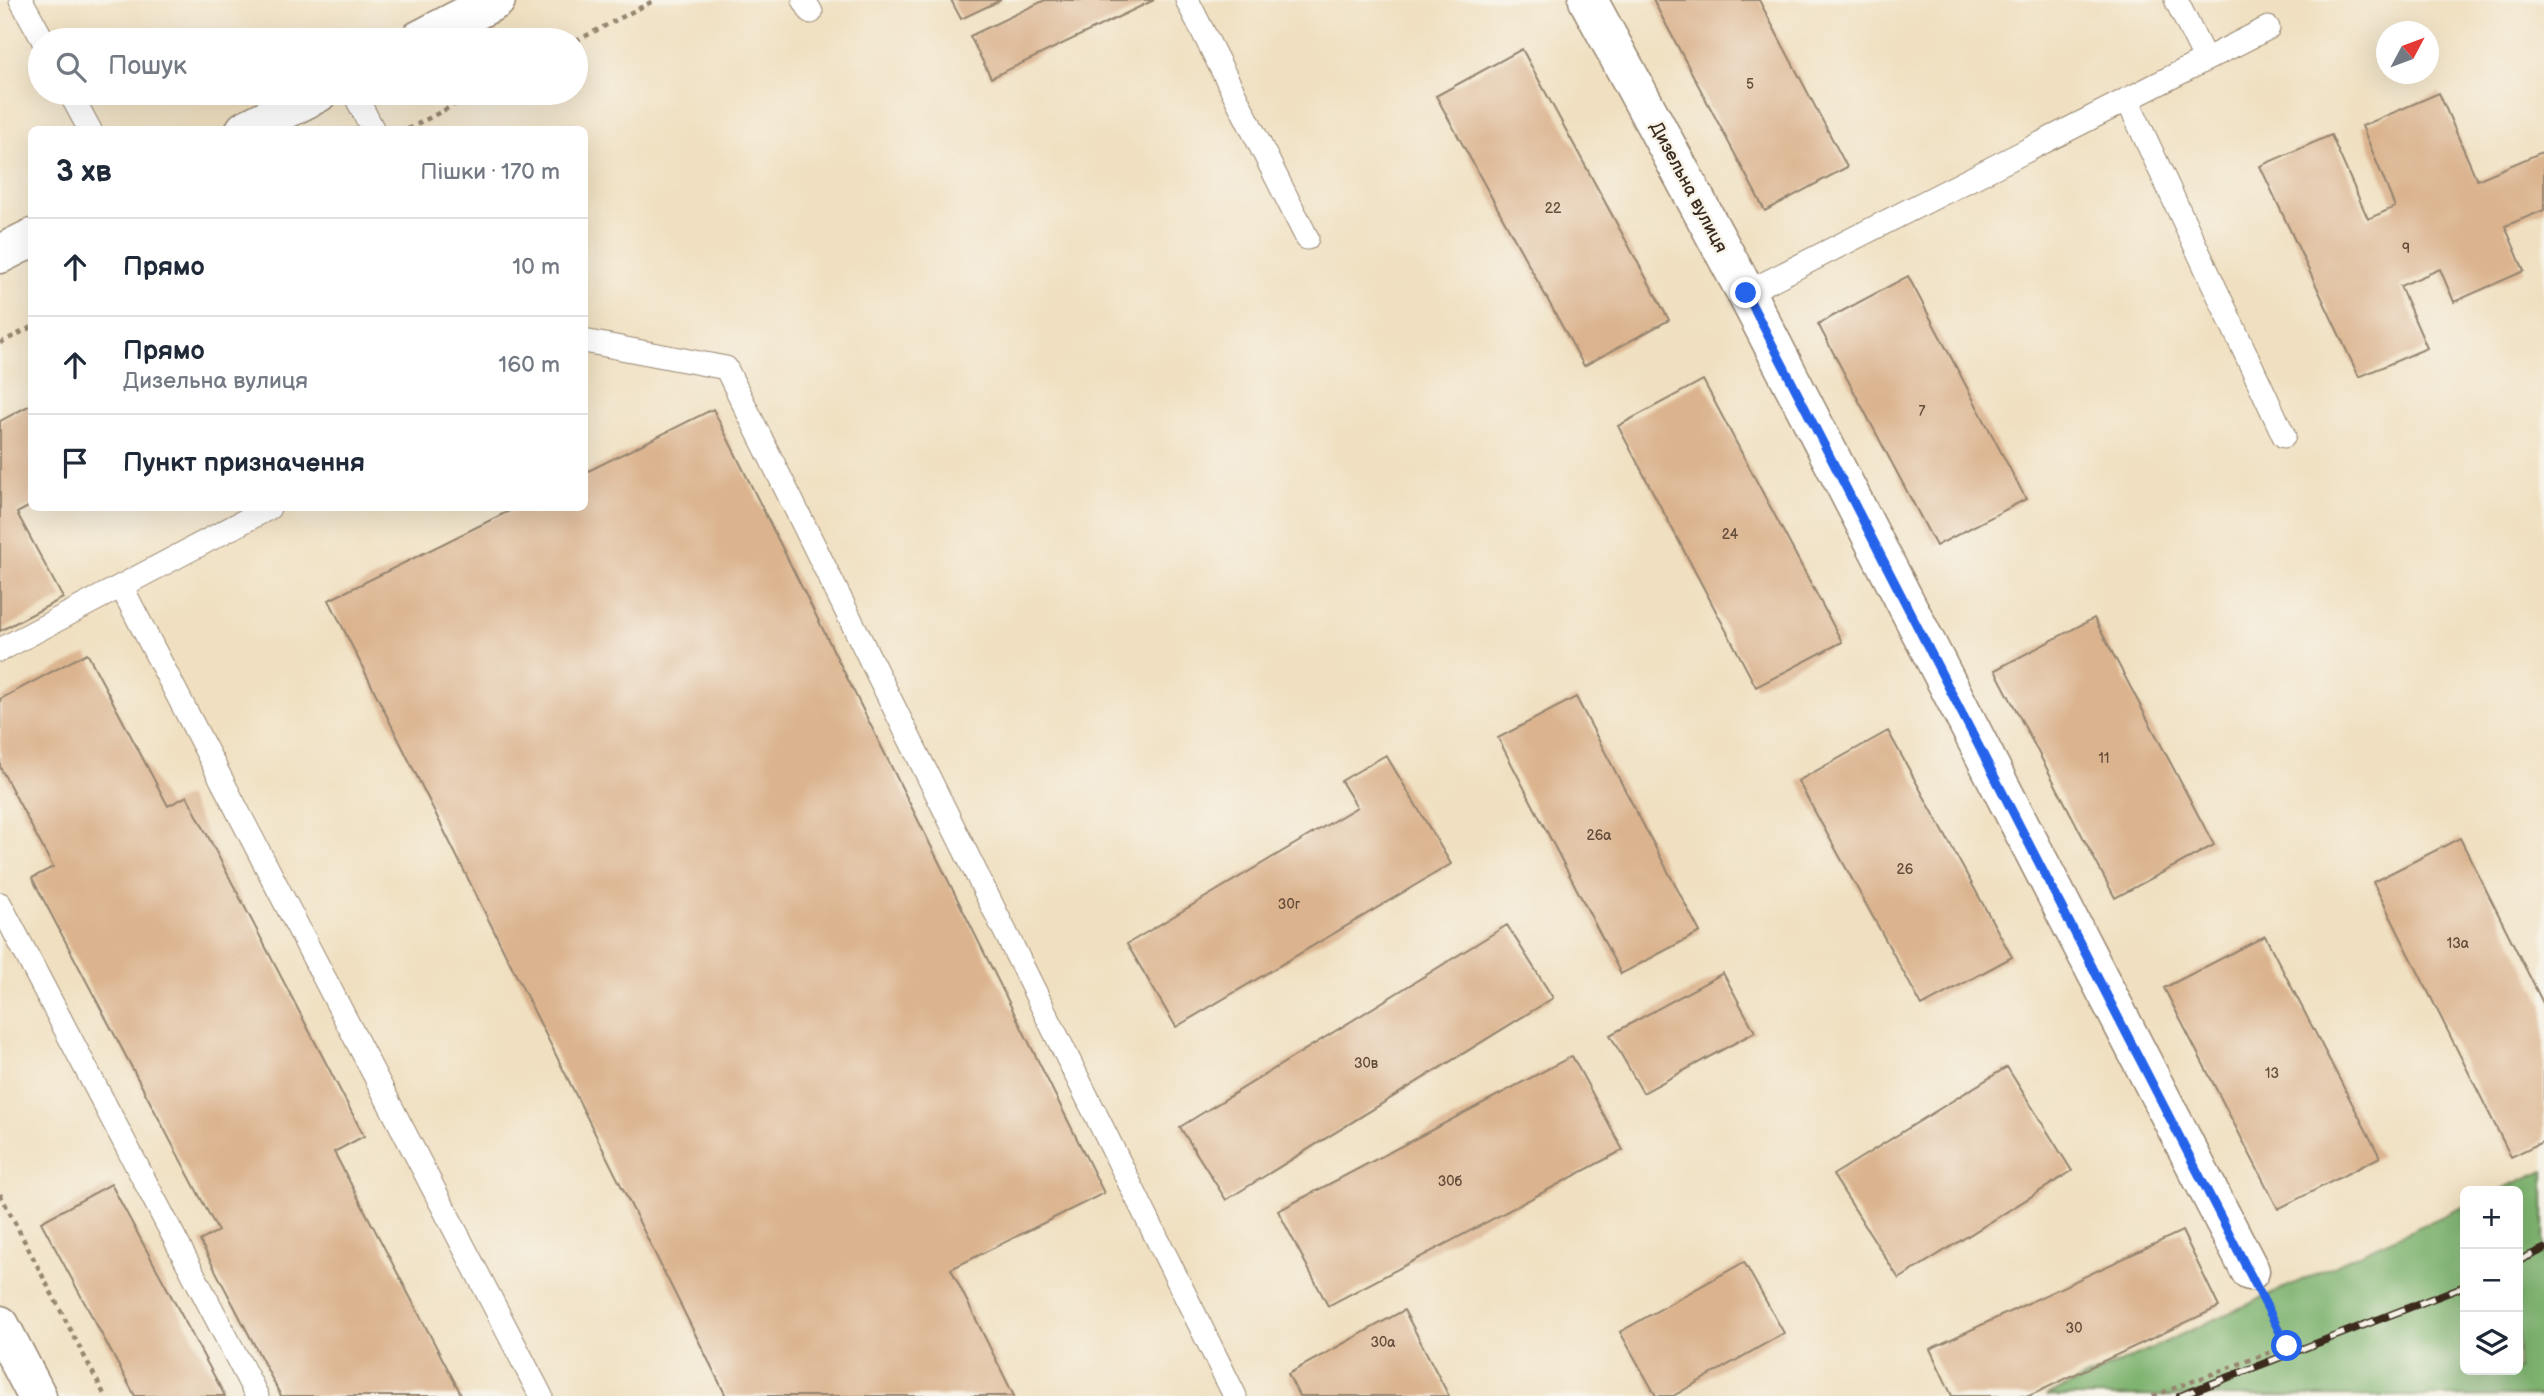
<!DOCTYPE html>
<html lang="uk">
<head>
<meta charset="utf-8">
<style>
  :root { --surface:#fff; --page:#f2f2f3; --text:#1f2937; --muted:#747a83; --line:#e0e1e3 }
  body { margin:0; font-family:"Balsamiq Sans",sans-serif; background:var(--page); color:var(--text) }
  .controls { position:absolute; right:21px; bottom:21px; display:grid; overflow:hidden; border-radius:10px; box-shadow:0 7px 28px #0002 }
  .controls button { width:63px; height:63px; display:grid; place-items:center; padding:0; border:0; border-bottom:2px solid var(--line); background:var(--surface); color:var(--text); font:35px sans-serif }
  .compass { position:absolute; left:2376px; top:21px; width:63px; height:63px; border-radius:50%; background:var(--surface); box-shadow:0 7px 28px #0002; rotate:49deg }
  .stop { position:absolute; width:21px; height:21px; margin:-16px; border:5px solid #2563eb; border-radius:50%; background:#fff }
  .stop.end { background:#2563eb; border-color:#fff; box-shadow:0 2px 7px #0008 }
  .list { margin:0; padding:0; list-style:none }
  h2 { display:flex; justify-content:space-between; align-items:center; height:91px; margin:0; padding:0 28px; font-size:30px }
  h2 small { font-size:23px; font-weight:400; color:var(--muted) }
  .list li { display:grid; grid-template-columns:46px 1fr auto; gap:21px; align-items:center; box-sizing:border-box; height:98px; padding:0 28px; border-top:2px solid var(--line) }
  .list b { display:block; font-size:26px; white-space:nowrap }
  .list p { margin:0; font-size:23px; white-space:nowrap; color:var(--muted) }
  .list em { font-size:23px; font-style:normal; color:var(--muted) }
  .icon { flex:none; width:38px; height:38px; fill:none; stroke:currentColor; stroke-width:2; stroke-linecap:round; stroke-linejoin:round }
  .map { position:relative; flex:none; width:2544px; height:1396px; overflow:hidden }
  .search { position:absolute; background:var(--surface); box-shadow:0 7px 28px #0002; left:28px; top:28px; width:560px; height:77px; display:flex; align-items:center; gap:18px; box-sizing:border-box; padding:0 24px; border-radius:38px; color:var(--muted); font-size:26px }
  .panel { position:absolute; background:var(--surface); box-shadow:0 7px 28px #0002; left:28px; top:126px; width:560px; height:385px; border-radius:10px }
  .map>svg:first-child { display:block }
  .forest { fill:#7eb36f; stroke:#5c6e46; stroke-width:2 }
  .building { fill:#dbb48f }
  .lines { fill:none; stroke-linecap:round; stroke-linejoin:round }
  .lane-casing { stroke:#968570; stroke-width:25 }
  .street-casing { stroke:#968570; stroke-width:41 }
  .secondary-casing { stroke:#968570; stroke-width:41 }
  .path { stroke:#968570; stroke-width:4.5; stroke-dasharray:5 5; stroke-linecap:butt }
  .lane { stroke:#fff; stroke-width:23 }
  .street { stroke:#fff; stroke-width:38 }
  .secondary { stroke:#fff; stroke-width:38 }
  .rail-casing { stroke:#3b2a1e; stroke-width:8 }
  .rail { stroke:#f7f3e8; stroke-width:5; stroke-dasharray:16; stroke-linecap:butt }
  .route { stroke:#2563eb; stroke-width:9 }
  .labels { text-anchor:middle; stroke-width:5; stroke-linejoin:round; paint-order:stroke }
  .number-label { font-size:14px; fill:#634c3a }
  .street-label { font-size:18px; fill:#3b2a1e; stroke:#f7f3e8 }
</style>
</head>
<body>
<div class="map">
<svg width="2544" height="1396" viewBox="0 0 2544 1396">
  <rect width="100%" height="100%" fill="#f7f3e8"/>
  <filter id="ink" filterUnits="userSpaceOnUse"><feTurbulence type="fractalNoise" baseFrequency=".0143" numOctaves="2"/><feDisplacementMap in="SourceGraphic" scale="14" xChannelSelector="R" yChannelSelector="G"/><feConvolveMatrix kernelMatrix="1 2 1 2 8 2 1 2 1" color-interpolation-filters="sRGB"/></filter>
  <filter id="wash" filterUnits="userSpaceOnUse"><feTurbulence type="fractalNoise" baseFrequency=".00686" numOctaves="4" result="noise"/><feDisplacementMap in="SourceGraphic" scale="28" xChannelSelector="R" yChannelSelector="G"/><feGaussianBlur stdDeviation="1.57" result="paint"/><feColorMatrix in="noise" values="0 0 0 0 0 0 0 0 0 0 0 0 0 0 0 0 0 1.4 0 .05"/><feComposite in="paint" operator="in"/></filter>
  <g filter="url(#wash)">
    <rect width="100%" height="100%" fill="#f0e0c1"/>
    <path class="forest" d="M2544 1170V1396H2046L2465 1206V1370H2518V1191H2497Z"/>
    <g id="blocks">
      <path class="building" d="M951 0H1001L961 19Z
        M1045 0H1154L991 78 970 36Z
        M1653 0H1759L1847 167 1765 211Z
        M1522 49 1669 320 1584 366 1436 96Z
        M2439 93 2477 180 2542 152 2544 157V210L2505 226 2524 271 2454 302 2440 269 2400 286 2427 348 2359 377 2260 166 2331 135 2368 219 2395 207 2362 126Z
        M1908 276 2026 499 1936 546 1818 324Z
        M1703 380 1842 642 1756 687 1618 426Z
        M32 404V505L17 513 63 598 0 631V421Z
        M713 409 1104 1193 951 1269 1014 1396H726L329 600 515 508H584V473Z
        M2094 618 2214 845 2115 898 1995 670Z
        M87 653 168 806 187 796 364 1136 334 1152 462 1396H281L200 1241 218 1231 32 878 53 867 0 767V699Z
        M1576 697 1700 932 1621 974 1498 738Z
        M1888 731 2012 957 1922 1006 1798 781Z
        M1386 755 1451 864 1176 1027 1127 944 1357 807 1341 781Z
        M2460 838 2544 1005V1141L2511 1157 2373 882Z
        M1507 925 1553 998 1226 1200 1180 1127Z
        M2265 936 2380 1157 2278 1209 2164 988Z
        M1723 973 1755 1032 1643 1093 1610 1035Z
        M1572 1056 1623 1150 1328 1306 1278 1211Z
        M2007 1067 2072 1171 1899 1279 1833 1175Z
        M111 1184 225 1396H135L41 1222Z
        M2182 1231 2219 1307 2029 1396H1952L1930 1349Z
        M1744 1262 1784 1333 1673 1396H1656L1620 1332Z
        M1404 1310 1449 1396H1299L1288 1374Z"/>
    </g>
  </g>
  <g filter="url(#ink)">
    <use href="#blocks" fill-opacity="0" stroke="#968570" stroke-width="2"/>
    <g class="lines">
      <defs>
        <path id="lane" d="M21 0 43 40
          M804 0 811 12
          M1187 0 1307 238
          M2176 0 2205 59
          M70 93 90 130
          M354 93 373 130
          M2127 99 2284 436
          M1746 293 2268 28
          M584 341 726 368 1235 1396
          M121 586 541 1396
          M0 650 269 508
          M0 904 257 1396"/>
        <path id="street" d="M1588 0 1746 293 2250 1271
          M0 1325 37 1396"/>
        <path id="secondary" d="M419 40 496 0
          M245 130 318 93
          M0 254 32 238"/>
      </defs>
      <use href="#lane" class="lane-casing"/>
      <use href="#street" class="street-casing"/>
      <use href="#secondary" class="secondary-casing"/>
      <path class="path" d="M576 41 655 0
        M408 129 477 93
        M0 343 32 327
        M0 1194 105 1396
        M2153 1396 2287 1346 2269 1309"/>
      <use href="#lane" class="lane"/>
      <use href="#street" class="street"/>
      <use href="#secondary" class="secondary"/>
      <defs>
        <path id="rail" d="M2518 1261 2544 1249
          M2180 1396 2465 1286"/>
      </defs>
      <use href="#rail" class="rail-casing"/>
      <use href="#rail" class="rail"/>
    </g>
  </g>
  <g class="lines" filter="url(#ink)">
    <path class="route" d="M1746 293 2287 1346"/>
  </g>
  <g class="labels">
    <g class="number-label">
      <text x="1750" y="89">5</text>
      <text x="1553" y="213">22</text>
      <text x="2406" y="253">9</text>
      <text x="1922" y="416">7</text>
      <text x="1730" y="539">24</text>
      <text x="2104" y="763">11</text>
      <text x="1599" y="840">26а</text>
      <text x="1905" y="874">26</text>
      <text x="1289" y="909">30г</text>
      <text x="2458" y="948">13а</text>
      <text x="1366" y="1068">30в</text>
      <text x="2272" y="1078">13</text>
      <text x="1450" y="1186">30б</text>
      <text x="2074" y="1333">30</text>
      <text x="1383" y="1347">30а</text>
    </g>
    <g class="street-label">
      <text transform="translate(1689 187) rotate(62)" y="6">Дизельна вулиця</text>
    </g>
  </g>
</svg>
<div class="controls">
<button>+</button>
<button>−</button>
<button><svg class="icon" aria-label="layers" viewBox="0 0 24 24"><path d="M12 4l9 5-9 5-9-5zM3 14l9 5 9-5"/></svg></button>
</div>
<svg class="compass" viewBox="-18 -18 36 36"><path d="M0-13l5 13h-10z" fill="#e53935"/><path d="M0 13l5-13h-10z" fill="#747a83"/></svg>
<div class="stop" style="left:2287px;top:1346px"></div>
<div class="stop end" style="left:1746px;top:293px"></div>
<div class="search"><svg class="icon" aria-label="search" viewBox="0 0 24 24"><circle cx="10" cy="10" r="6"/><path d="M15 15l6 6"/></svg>Пошук</div>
<section class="panel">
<h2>3 хв<small>Пішки · 170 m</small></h2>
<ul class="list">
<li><svg class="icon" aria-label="ahead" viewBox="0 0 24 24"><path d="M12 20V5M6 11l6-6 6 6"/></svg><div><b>Прямо</b></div><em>10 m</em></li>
<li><svg class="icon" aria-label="ahead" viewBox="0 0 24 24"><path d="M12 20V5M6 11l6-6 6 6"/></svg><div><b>Прямо</b><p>Дизельна вулиця</p></div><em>160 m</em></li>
<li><svg class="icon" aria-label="arrive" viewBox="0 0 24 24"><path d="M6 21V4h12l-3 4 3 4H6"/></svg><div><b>Пункт призначення</b></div></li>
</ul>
</section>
</div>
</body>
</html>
